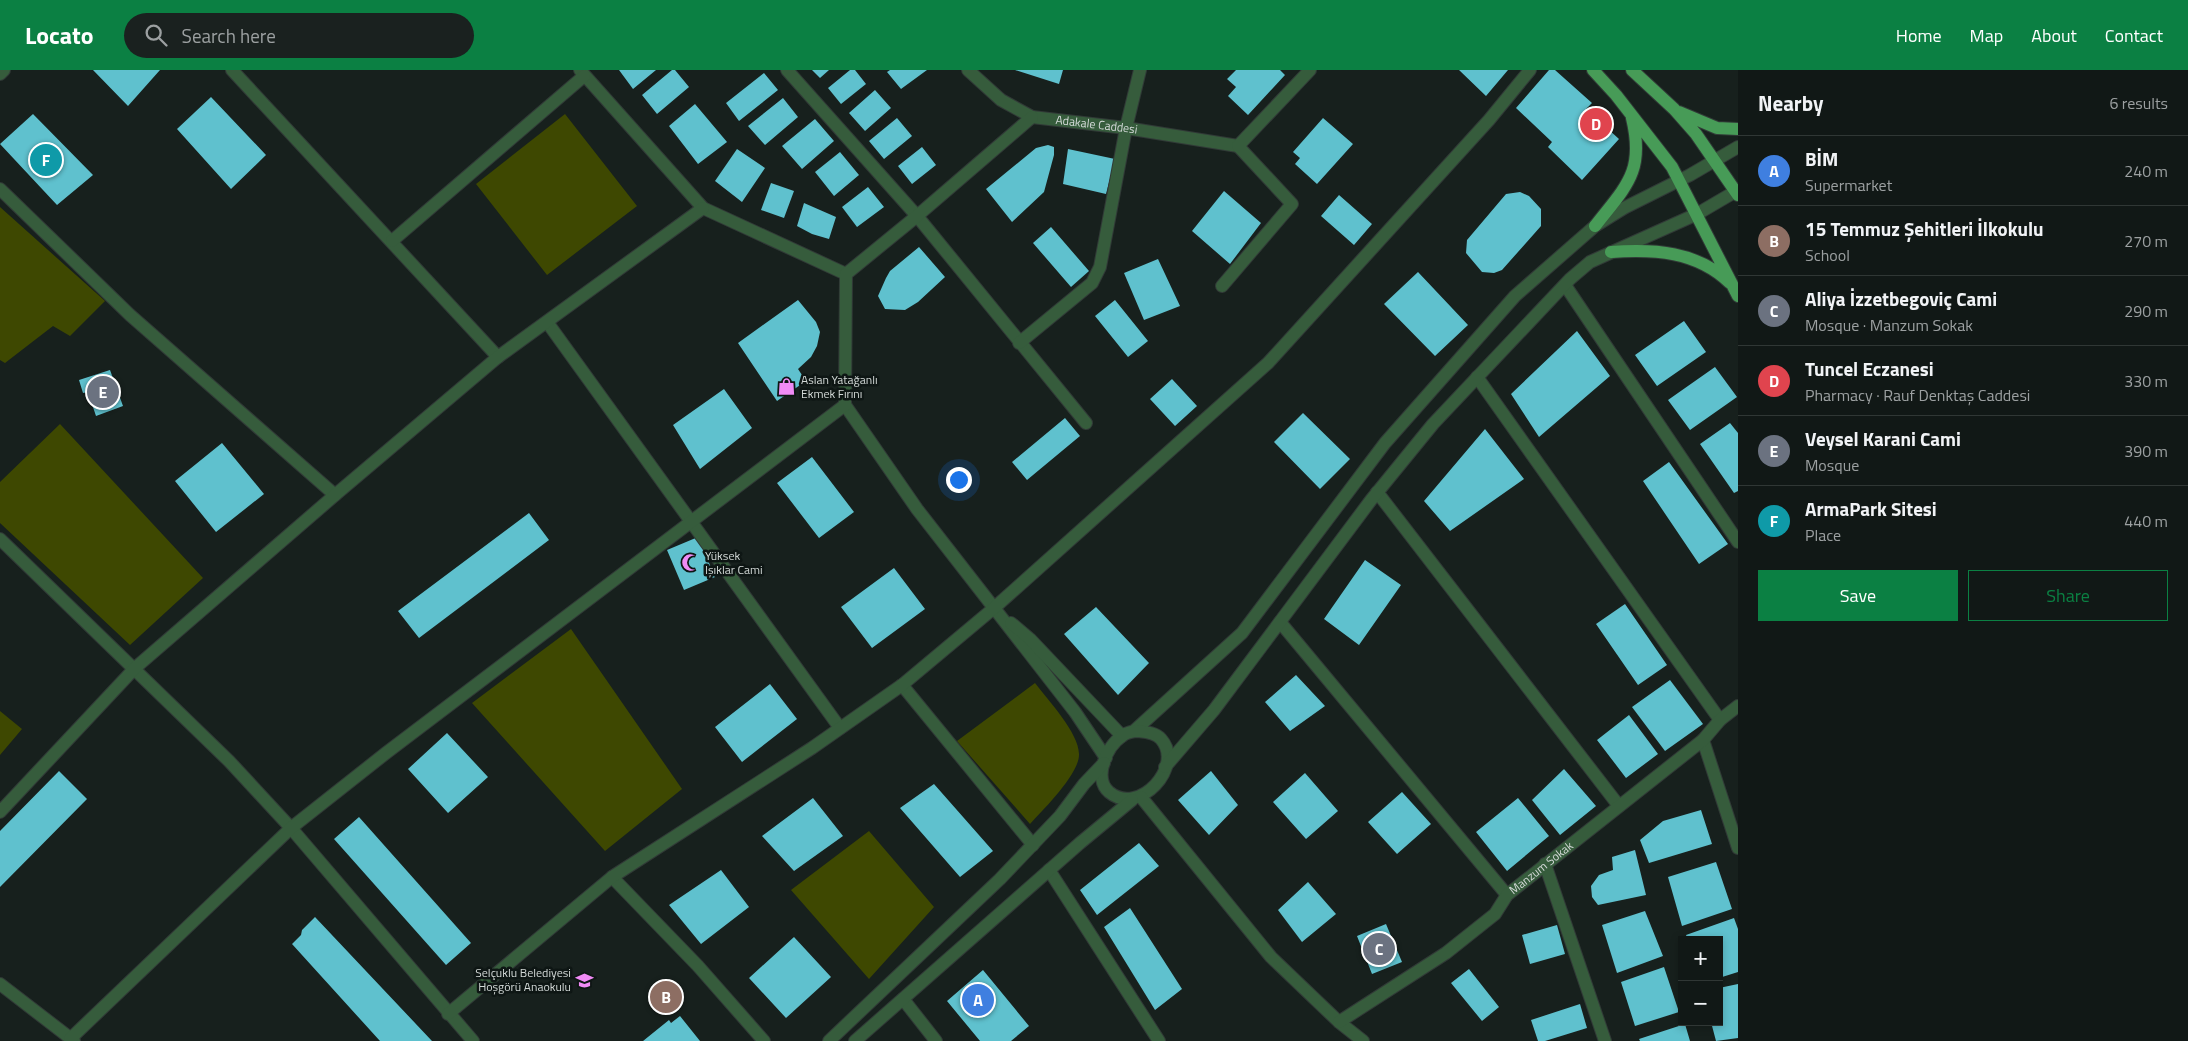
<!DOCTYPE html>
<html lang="en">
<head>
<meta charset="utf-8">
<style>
  :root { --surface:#111816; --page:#1a211f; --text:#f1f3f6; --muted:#9ca0a1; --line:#303735; --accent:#0b8043 }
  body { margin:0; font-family:"Titillium Web",sans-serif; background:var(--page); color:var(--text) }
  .controls { position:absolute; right:15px; bottom:15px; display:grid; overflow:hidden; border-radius:0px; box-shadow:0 2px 8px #0003 }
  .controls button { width:45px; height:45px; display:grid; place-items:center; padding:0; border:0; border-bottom:1px solid var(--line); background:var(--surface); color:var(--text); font:25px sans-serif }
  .you { position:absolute; left:958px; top:409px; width:18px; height:18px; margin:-12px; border:4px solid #fff; border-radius:50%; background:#1a73e8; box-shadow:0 0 0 8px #1a73e833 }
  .badge { display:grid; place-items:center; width:32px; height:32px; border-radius:50%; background:var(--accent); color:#fff; font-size:16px; font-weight:700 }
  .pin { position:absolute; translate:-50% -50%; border:2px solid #fff; box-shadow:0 1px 5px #0006 }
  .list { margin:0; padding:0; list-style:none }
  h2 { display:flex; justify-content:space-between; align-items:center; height:65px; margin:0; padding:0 20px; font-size:21px }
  h2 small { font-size:16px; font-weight:400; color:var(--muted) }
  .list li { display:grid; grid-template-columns:32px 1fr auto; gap:15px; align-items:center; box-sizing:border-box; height:70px; padding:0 20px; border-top:1px solid var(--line) }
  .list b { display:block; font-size:19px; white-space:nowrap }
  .list p { margin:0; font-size:16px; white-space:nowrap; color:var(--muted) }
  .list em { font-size:16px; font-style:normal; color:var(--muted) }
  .actions { display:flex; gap:10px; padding:15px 20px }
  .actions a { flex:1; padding:11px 0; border:1px solid var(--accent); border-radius:0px; text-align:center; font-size:18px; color:var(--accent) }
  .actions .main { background:var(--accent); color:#fff }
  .icon { flex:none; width:28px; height:28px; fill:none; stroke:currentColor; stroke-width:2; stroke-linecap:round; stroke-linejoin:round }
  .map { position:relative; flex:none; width:1738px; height:971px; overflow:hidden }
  header { display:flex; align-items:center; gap:30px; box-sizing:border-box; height:70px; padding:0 25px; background:var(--accent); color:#fff }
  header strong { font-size:24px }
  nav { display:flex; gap:28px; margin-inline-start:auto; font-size:18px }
  .search { width:350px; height:45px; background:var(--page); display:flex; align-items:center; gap:12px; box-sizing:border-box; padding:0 18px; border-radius:28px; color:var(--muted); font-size:19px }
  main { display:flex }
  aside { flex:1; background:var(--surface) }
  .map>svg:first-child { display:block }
  .green { fill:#3e4801 }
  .building { fill:#5fc1ce }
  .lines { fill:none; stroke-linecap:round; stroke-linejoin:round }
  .minor-casing { stroke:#313a37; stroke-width:14 }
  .major-casing { stroke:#313a37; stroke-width:14 }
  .minor { stroke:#365c3c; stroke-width:12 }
  .major { stroke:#479b57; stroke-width:12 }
  .labels { text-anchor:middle; stroke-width:5; stroke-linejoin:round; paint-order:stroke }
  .street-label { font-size:12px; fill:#d3d9d7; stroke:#0e1614 }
  .poi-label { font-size:12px; fill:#d3d9d7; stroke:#0e1614; text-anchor:start }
</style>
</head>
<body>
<header>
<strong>Locato</strong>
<div class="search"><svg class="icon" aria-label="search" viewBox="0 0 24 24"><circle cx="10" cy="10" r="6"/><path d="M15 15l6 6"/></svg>Search here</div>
<nav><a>Home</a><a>Map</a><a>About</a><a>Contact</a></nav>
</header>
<main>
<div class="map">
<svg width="1738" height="971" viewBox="0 0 1738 971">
  <rect width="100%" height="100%" fill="#17201d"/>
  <path class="green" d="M565 44 637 136 547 205 476 114Z
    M0 137 105 231 70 266 53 256 5 293 0 290Z
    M60 354 203 508 130 575 0 453V412Z
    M571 559 682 719 605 781 472 633Z
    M1035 613C1048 630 1080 664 1079 685 1079 704 1043 740 1030 754L957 671Z
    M0 641 22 659 0 685Z
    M869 761 934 837 869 909 791 820Z"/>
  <path class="building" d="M93 0H160L128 36Z
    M619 0H656L633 19Z
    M672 0H675L689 17 657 44 642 25Z
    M812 0H829L820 8Z
    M850 0H855L866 14 841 34 828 18Z
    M890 0H927L901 19 887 2Z
    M1015 0H1063L1059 14Z
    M1236 0H1280L1285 5 1248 45 1228 26 1236 17 1227 9Z
    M1459 0H1508L1486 26Z
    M1549 0H1555L1592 33 1586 39 1619 69 1582 110 1548 77 1552 72 1516 38Z
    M764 3 778 20 739 51 726 33Z
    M875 20 891 38 865 61 849 43Z
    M211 27 266 85 231 119 177 59Z
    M783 28 798 47 765 75 748 56Z
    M695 34 727 72 698 94 669 56Z
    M33 44 93 105 57 135 0 74Z
    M897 48 912 66 884 89 869 71Z
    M1323 48 1353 74 1317 114 1295 94 1300 88 1293 82Z
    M815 49 834 71 802 99 782 76Z
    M1048 75 1054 77V85L1044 122 1012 152 986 119 1036 78Z
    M922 77 936 95 912 114 898 96Z
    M737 79 765 98 742 132 715 111Z
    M1068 79 1115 89 1106 124 1063 114Z
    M840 82 859 105 834 126 815 102Z
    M771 113 794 121 784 148 761 140Z
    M868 117 884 137 857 157 842 137Z
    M1224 121 1261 153 1230 194 1192 161Z
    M1520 122 1529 126 1541 139V156L1502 200 1494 203 1482 202 1466 183 1467 170 1506 124Z
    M1339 125 1372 154 1354 175 1321 146Z
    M804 133 836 147 829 169 812 164 797 156Z
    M1051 157 1089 201 1071 217 1033 173Z
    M919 177 945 207 918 232 905 240 885 239 878 226 886 208 890 201Z
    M1158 189 1180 236 1144 250 1124 203Z
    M1418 202 1468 255 1435 286 1384 234Z
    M798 230 816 252 820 262 817 276 811 287 798 299 806 311 777 331 738 273Z
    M1115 230 1148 271 1128 287 1095 246Z
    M1684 251 1706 282 1657 316 1635 285Z
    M1577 261 1610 306 1539 367 1511 324Z
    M1715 297 1737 327 1690 360 1668 330Z
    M110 300 123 336 96 346 88 322 83 323 79 310Z
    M1172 309 1197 336 1175 356 1150 329Z
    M724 319 752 358 700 399 673 355Z
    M1303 343 1350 389 1320 419 1274 372Z
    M1065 348 1080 366 1027 410 1012 392Z
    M1730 353 1738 363V421L1734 423 1700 374Z
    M1485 359 1524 409 1450 461 1424 431Z
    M222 373 264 424 216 462 175 411Z
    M812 387 854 442 819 468 777 413Z
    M1669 392 1728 474 1699 494 1643 411Z
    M529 443 549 470 419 568 398 541Z
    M698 467 715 507 684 520 667 480Z
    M1365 490 1401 515 1359 575 1324 549Z
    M894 498 925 539 872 578 841 537Z
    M1625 534 1667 595 1638 615 1596 554Z
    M1096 537 1149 593 1118 625 1064 564Z
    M1296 605 1325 636 1290 661 1265 632Z
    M1670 610 1703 654 1665 681 1632 637Z
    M770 614 797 649 742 692 715 657Z
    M1629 645 1658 684 1626 708 1597 670Z
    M447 663 488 707 448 743 408 699Z
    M1564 699 1596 736 1560 765 1532 730Z
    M59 701 87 729 0 817V761Z
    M1211 701 1238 735 1209 765 1178 730Z
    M1305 703 1338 741 1306 769 1273 732Z
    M934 714 993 781 960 807 900 738Z
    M1402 722 1431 754 1397 784 1368 752Z
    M813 728 843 766 794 801 762 766Z
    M1518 728 1549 766 1507 801 1476 762Z
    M1701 740 1712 774 1649 793 1640 770 1663 751Z
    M359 747 471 873 446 895 334 769Z
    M1139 773 1159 796 1097 845 1080 820Z
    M1635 780 1646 825 1598 835 1592 827 1591 816 1599 805 1613 800 1612 787Z
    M1716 792 1732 839 1682 856 1668 807Z
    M721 800 749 837 701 874 669 835Z
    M1308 812 1336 844 1302 872 1278 840Z
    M1130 838 1182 919 1155 940 1104 857Z
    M1645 841 1663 886 1617 903 1602 855Z
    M315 847 432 971H380L292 874 301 865 302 860Z
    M1734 848 1738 859V902L1719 908V870H1688L1686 865Z
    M1386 854 1402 892 1372 904 1357 866Z
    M1557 855 1565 884 1530 894 1522 865Z
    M794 867 831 907 786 948 749 908Z
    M1664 897 1679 942 1635 956 1621 912Z
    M1469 899 1499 937 1482 951 1451 913Z
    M983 900 1029 956 1011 971H980L947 931Z
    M1738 914V968L1716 971 1711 952H1719V918Z
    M1580 934 1587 958 1545 971H1538L1531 950Z
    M680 946 700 971H643L669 950 671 953Z
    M1685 954 1690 971H1640L1639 969Z"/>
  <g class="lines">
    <defs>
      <g id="minor">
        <path d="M232 0 498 287"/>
        <path d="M580 0 703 138 846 204"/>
        <path d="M787 0 917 146 1086 353"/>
        <path id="s1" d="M968 0 1001 30 1032 47 1126 58 1238 76"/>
        <path d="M0 4 4 0"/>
        <path d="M1032 47 917 146 846 204 845 335 917 439 1075 642 1106 688"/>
        <path d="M0 119 130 245 335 425"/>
        <path d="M392 171 584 6"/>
        <path d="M1565 215 1738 472"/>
        <path d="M1222 216 1292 134 1238 76 1310 0"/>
        <path d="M547 252 840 658"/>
        <path d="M1019 273 1092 213 1100 197 1126 58 1140 0"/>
        <path d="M1477 307 1720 650"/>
        <path d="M1377 422 1619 736"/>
        <path d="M0 469 229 691 291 758 473 971"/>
        <path d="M1280 552 1507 825"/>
        <path d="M1011 553 1030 569 1122 666"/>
        <path d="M902 615 1033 775"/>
        <path d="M1134 661 1242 563 1385 373 1515 226 1595 156 1624 138 1690 105 1738 77"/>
        <path d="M1136 661C1144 662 1155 662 1161 669 1185 696 1139 747 1109 722 1093 708 1106 677 1122 666 1125 663 1131 662 1136 661Z"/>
        <path d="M1703 670 1738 778"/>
        <path d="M1165 697 1214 640 1371 430 1433 354 1570 209 1590 192 1697 144 1738 120"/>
        <path d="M1141 727 1271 887 1339 952 1363 971"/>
        <path d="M0 742 135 598 335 425 498 287 703 138"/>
        <path d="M1545 794 1605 971"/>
        <path d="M1049 800 1159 971"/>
        <path d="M612 807 698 896 764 971"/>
        <path d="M0 914 74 971"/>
        <path d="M903 929 936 971"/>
        <path d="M448 944 612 807 812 678 902 615 994 538 1268 293 1489 50 1530 0"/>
        <path id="s2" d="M1339 952 1446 883 1495 844 1507 825 1703 670 1720 650 1738 636"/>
        <path d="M70 969 291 758 386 683 845 335"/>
        <path d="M829 971 1000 809 1060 746 1084 714 1104 693"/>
        <path d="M855 971 1080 773 1132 730"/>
      </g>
      <path id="major" d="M1593 0 1616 25 1672 97 1738 226
        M1632 0 1674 39 1696 64 1738 125
        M1679 42 1717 58 1738 59
        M1595 156C1626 116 1645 102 1632 48
        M1611 182C1654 179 1697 181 1730 213"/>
    </defs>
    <use href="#minor" class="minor-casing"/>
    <use href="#major" class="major-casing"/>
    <use href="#minor" class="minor"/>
    <use href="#major" class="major"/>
  </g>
  <defs>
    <symbol id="shop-bare" viewBox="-9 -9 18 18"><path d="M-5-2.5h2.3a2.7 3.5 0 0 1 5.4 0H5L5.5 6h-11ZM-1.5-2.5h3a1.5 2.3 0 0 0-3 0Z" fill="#f08bf5" stroke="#0e1614" stroke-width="2.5" paint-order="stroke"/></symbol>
    <symbol id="mosque-bare" viewBox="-9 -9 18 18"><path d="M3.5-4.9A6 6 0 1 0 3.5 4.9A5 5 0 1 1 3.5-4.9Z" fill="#f08bf5" stroke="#0e1614" stroke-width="2.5" paint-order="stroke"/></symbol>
    <symbol id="school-bare" viewBox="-9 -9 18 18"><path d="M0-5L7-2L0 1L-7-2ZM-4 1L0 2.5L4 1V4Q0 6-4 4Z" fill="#f08bf5" stroke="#0e1614" stroke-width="2.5" paint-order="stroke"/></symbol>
  </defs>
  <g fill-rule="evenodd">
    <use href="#shop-bare" x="774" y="304" width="25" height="25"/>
    <use href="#mosque-bare" x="678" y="480" width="25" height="25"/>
    <use href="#school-bare" x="572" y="898" width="25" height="25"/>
  </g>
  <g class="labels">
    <g class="street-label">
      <text dy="4" stroke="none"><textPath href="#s1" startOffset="145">Adakale Caddesi</textPath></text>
      <text dy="4" stroke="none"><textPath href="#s2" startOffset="256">Manzum Sokak</textPath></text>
    </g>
    <g class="poi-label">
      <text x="801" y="314">Aslan Yatağanlı<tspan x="801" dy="14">Ekmek Fırını</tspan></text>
      <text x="705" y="490">Yüksek<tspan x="705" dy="14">Işıklar Cami</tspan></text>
      <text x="571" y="907" text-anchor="end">Selçuklu Belediyesi<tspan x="571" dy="14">Hoşgörü Anaokulu</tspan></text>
    </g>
  </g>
</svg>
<div class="controls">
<button>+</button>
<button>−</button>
</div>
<div class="you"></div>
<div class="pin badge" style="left:978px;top:930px;background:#3f7fe0">A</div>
<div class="pin badge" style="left:666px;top:927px;background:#8d6e63">B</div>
<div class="pin badge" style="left:1379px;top:879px;background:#6b7280">C</div>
<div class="pin badge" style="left:1596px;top:54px;background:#e0444e">D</div>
<div class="pin badge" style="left:103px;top:322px;background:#6b7280">E</div>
<div class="pin badge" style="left:46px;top:90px;background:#0f9aa8">F</div>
</div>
<aside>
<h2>Nearby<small>6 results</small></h2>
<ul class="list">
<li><span class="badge" style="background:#3f7fe0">A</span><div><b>BİM</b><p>Supermarket</p></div><em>240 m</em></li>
<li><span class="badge" style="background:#8d6e63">B</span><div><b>15 Temmuz Şehitleri İlkokulu</b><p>School</p></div><em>270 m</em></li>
<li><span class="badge" style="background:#6b7280">C</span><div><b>Aliya İzzetbegoviç Cami</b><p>Mosque · Manzum Sokak</p></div><em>290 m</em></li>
<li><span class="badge" style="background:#e0444e">D</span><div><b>Tuncel Eczanesi</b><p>Pharmacy · Rauf Denktaş Caddesi</p></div><em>330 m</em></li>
<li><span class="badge" style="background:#6b7280">E</span><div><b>Veysel Karani Cami</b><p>Mosque</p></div><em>390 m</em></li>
<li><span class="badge" style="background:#0f9aa8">F</span><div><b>ArmaPark Sitesi</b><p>Place</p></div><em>440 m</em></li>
</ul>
<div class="actions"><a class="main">Save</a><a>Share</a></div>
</aside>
</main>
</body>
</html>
